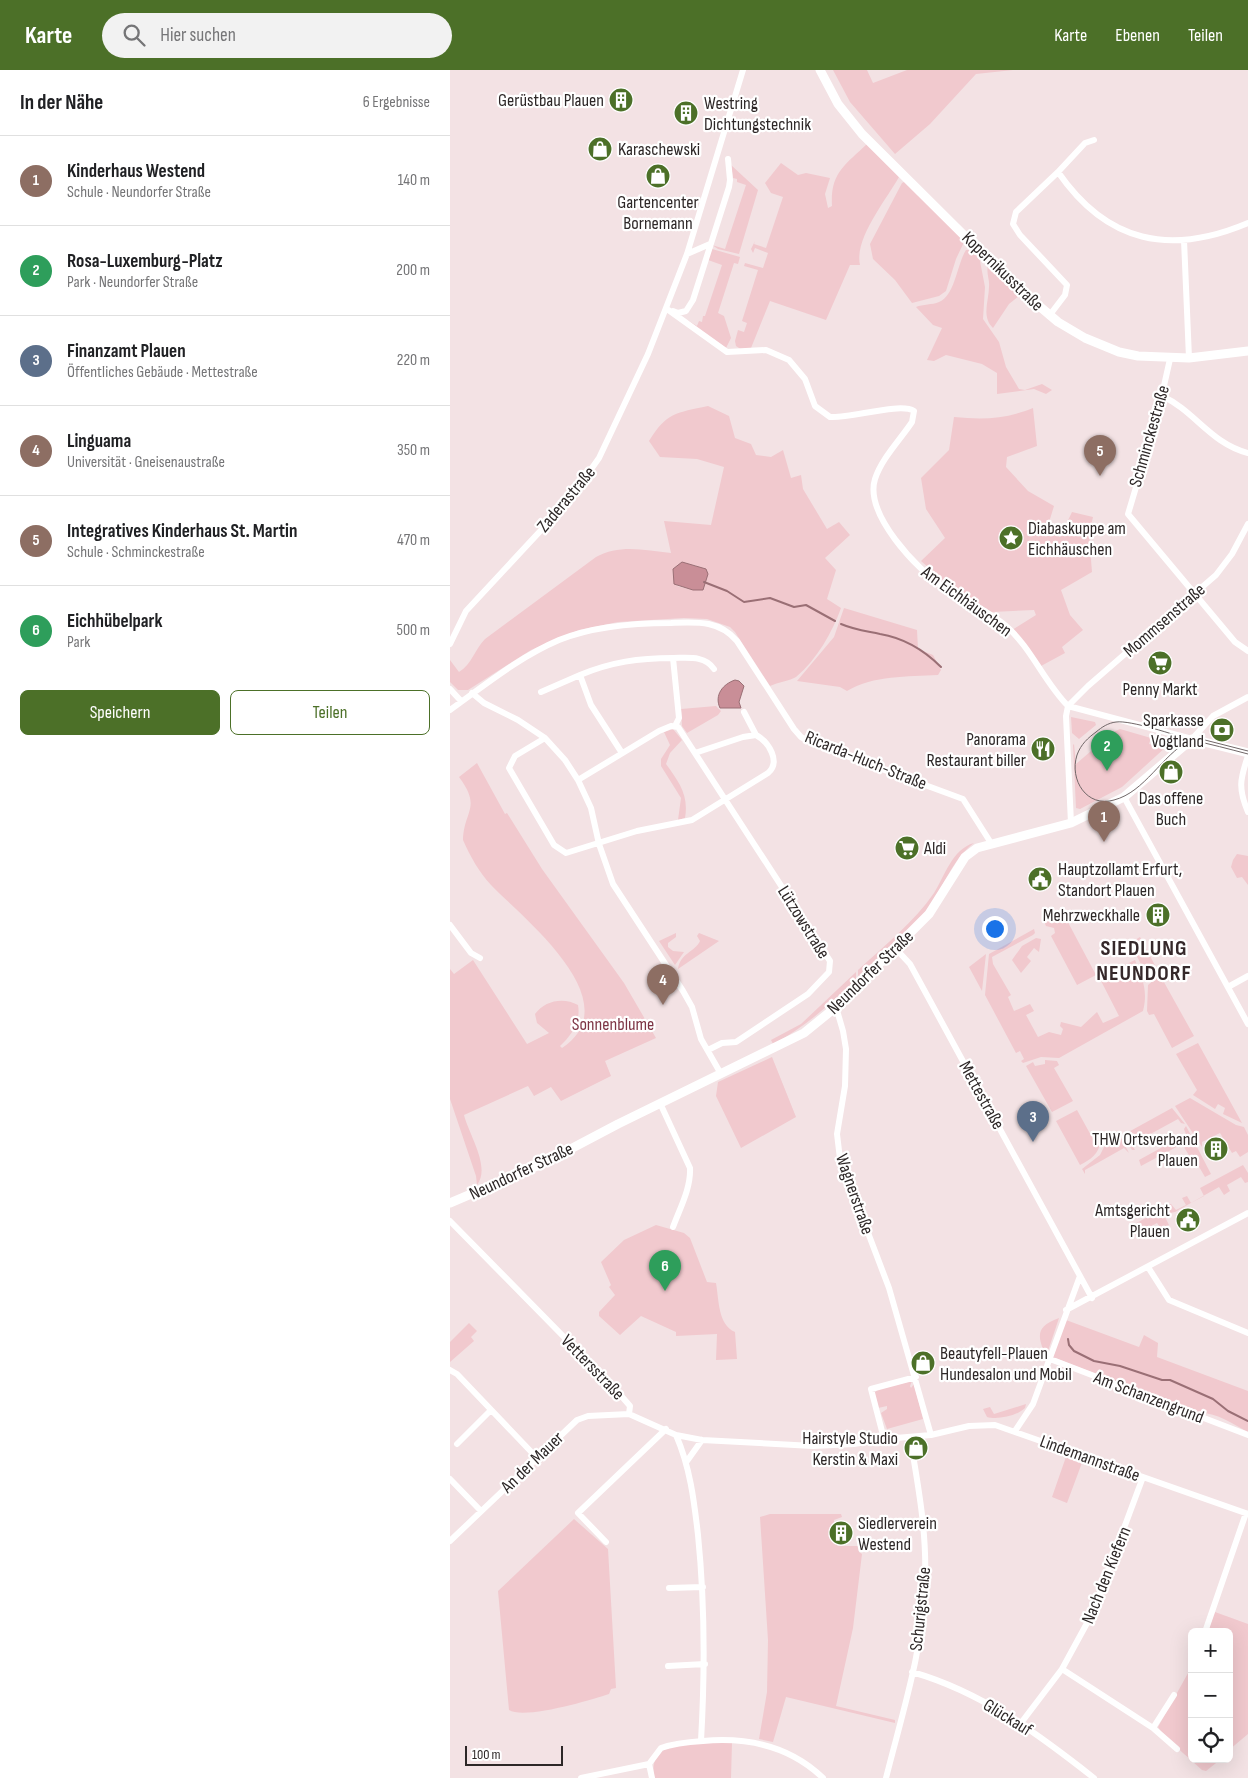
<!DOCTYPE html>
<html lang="de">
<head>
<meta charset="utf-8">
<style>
  :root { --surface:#fff; --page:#f2f2f2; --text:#202124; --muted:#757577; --line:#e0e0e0; --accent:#4c7028 }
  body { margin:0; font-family:"Sofia Sans Condensed",sans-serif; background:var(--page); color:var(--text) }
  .controls { position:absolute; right:15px; bottom:15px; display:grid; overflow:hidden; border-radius:8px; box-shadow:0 5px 20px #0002 }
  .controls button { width:45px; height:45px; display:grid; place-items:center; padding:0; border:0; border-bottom:1px solid var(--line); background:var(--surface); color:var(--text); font:25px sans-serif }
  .scale { position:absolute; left:15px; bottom:12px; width:98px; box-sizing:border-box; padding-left:5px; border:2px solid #2d2727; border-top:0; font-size:14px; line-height:18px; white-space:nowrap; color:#2d2727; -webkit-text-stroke:4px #fff; paint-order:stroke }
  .you { position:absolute; left:544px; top:858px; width:18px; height:18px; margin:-12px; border:4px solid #fff; border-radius:50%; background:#1a73e8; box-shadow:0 0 0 8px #1a73e833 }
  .badge { display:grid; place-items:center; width:32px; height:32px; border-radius:50%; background:var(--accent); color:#fff; font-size:16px; font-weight:700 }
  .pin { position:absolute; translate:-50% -41px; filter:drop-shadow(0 1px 2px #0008) }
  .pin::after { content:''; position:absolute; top:26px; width:18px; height:15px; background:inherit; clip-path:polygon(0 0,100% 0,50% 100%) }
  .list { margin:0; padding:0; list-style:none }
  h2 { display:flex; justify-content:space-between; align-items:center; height:65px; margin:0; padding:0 20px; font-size:21px }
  h2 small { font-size:16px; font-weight:400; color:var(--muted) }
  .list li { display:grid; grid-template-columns:32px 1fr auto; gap:15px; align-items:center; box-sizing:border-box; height:90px; padding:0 20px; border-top:1px solid var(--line) }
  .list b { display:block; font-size:19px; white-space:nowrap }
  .list p { margin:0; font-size:16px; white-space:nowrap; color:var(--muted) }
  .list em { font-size:16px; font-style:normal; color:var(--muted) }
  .actions { display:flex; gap:10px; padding:15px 20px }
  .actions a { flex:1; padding:11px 0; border:1px solid var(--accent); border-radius:8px; text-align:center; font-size:18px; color:var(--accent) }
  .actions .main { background:var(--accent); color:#fff }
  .icon { flex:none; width:28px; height:28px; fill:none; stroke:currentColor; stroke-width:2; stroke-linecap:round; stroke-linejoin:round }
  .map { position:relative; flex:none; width:798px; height:1708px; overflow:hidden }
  header { display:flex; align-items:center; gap:30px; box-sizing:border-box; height:70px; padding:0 25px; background:var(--accent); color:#fff }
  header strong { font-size:24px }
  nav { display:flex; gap:28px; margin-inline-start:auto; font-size:18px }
  .search { width:350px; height:45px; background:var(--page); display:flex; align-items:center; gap:12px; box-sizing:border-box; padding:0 18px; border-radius:28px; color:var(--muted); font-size:19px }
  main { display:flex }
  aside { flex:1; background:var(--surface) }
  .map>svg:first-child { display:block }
  .green { fill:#f1c9ce; fill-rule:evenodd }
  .water { fill:#c98e97; stroke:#9a6f75 }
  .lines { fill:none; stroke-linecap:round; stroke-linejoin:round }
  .stream { stroke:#9a6f75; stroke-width:2 }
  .minor { stroke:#fff; stroke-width:6 }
  .tertiary { stroke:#fff; stroke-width:9 }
  .tram { stroke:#716768; stroke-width:1 }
  .labels { text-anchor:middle; stroke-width:4.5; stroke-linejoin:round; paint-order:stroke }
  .poi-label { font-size:18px; fill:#2d2727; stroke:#fff; text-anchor:end }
  .street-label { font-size:18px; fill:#2d2727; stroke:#fff }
  .park-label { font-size:18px; fill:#7d3444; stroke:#fff }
  .district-label { font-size:22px; font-weight:bold; letter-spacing:1px; fill:#35282a; stroke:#fff }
</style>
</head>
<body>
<header>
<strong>Karte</strong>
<div class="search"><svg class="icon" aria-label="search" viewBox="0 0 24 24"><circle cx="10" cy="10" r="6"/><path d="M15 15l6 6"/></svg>Hier suchen</div>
<nav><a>Karte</a><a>Ebenen</a><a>Teilen</a></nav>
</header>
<main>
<aside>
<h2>In der Nähe<small>6 Ergebnisse</small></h2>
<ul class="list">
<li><span class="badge" style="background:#8d6e63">1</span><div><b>Kinderhaus Westend</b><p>Schule · Neundorfer Straße</p></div><em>140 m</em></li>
<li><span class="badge" style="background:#2e9e5b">2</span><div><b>Rosa-Luxemburg-Platz</b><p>Park · Neundorfer Straße</p></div><em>200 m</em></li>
<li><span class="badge" style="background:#5c6f8a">3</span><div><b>Finanzamt Plauen</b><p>Öffentliches Gebäude · Mettestraße</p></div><em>220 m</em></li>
<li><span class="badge" style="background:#8d6e63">4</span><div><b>Linguama</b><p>Universität · Gneisenaustraße</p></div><em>350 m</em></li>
<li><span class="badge" style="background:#8d6e63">5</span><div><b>Integratives Kinderhaus St. Martin</b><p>Schule · Schminckestraße</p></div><em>470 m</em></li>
<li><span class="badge" style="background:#2e9e5b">6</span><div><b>Eichhübelpark</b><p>Park</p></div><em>500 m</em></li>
</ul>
<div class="actions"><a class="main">Speichern</a><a>Teilen</a></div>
</aside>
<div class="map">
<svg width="798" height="1708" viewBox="0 0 798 1708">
  <rect width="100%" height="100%" fill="#f3e2e4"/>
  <path class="green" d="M383 0H417L423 13 457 0H563L526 4 480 54 445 84 400 32Z
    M417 74 449 107C436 130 404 169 410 195H400L376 250 320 231 301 278 292 280 286 276 285 271 288 260 294 262 297 253 292 251 308 200 294 196 295 193 313 198 318 183 305 178 303 183 301 179 305 171 304 174 316 178 333 127 321 123 315 113 331 93 348 105 356 103 380 108 375 124 378 138 382 136C380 103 395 95 417 74Z
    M281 95 308 120 289 184 268 179 262 175 275 179 296 115 287 112V109L283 108Z
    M456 111 515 170 506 189 496 221 489 226 462 233 445 210 423 189 420 174 452 113Z
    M262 179 290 187 288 194 284 193 268 243 274 246 281 268 276 278 232 247 247 256 249 251 252 252 253 246H255L272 195 258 190Z
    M516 180H521L529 186 535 217 533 249 549 272 556 297 569 319 575 320 592 314 602 320 596 324 584 319 547 324V303L532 294 496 285 484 291 477 290 492 258 483 255 466 237C473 234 482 235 489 232 505 226 507 194 516 180Z
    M539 194 569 226 559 234 543 258C531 247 539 230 539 217 540 208 535 202 539 194Z
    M258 336 279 346 285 368 301 374 306 385 321 387 333 380 341 408 351 405 353 419 377 459 389 452 400 465 375 488 386 500 377 529 391 538C382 563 367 589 346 607 340 611 328 612 320 616L285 562 280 557 257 549 234 548 168 552 129 560 81 580 18 620H8L0 612V590L9 602C22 594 25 579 35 569L146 487C169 474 195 480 221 483L214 451 261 455 274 397 247 389 210 387 199 371C217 342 226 343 258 336ZM238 495H246L243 520 227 516Z
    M583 338 587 376 557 387 556 397 578 421 604 436 596 462 610 467 622 442 643 447 639 465 642 502 611 520 620 545 633 560 612 577 615 583 591 596 562 560 586 545 584 540 542 542 505 521 471 491 495 468 476 439 471 408 499 380 504 347C534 350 556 349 583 338Z
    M394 538 467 560 468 579 483 585 491 600 488 605C457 607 424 605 397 621L390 617 347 611 384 567Z
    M266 636 271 641 268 645 237 663 232 656 231 639Z
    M621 647 645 652 646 655 629 669 622 663Z
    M223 659 232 670 220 683 216 694C229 712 239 725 235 748L228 750 231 728 211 696V689L220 675 214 662Z
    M670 659 701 668 699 674 707 676 709 670 716 672 717 676 672 717 630 739 626 738 623 675 624 674 626 694 663 662Z
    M27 693 55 744 57 743 92 799 174 913 206 968 155 991 161 1006 111 1031 101 1017 84 1026 78 1016 14 1045C19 1065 41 1097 27 1115L26 1106 0 1029V899L4 904 23 890 77 974 99 963 87 953 85 944C95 930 114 927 128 935 131 951 122 965 110 976L112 978C181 932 73 848 41 815 29 802 20 786 13 770 14 740 32 738 9 707Z
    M524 773C501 790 493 820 475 842 455 865 430 885 408 906V900C434 876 464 852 484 823 495 806 502 779 524 773Z
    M787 784 798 786V815L792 807 787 808 781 797 783 790Z
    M612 841 646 905 627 915 601 866 605 863 604 858 596 856 594 851Z
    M584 859 585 863 583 865 542 887 543 894 561 925 558 927 564 941 580 934 584 941 576 945 588 967 599 962 611 965 613 959 610 956 611 952 631 957 647 942 653 953 669 946 649 907 685 890C693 909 698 922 693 941L609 988 591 987 573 993 571 991 574 989 570 981 566 983 535 925 539 884Z
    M226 863V867L218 873V877L223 881 234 882 225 895 209 871Z
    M249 863 269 871 228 899C230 883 245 882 250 871L247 866Z
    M690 867 709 903 703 906 696 904 680 873Z
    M586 868 591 869 589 882 584 878 577 887 581 891 571 903 562 890 572 876Z
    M536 884 532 921 519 897Z
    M406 902V909C380 934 356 957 323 974L321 970 351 954Z
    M710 905 744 966 722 978 704 944 699 945 697 941 698 915Z
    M748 973 792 1053 773 1044 775 1038 768 1034 765 1039 743 1025 747 1020 726 984Z
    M322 987 346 1047 291 1078 266 1026 268 1012Z
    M595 990 607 991 609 995 604 998 623 1031 602 1042 576 996 583 992 585 996 595 994Z
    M740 1028 786 1055 794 1057 798 1065V1082L790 1087 786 1081 782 1083 770 1063 752 1072V1077L725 1036Z
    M722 1038 735 1054 731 1053 728 1049 682 1074 685 1080H682L673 1065Z
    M627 1040 643 1069 649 1066C653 1081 642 1089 630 1095L606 1051Z
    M736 1056 761 1104 755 1107 745 1090H742L732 1074 691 1096 689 1090 736 1064 734 1059Z
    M670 1066 679 1083 674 1078 635 1100V1104L632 1099 650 1085 655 1075Z
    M793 1095 798 1103V1112L795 1113 791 1107 777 1115 780 1121 774 1125 769 1117 725 1142 720 1143 716 1136 721 1134 726 1140 736 1135 732 1128 737 1126 741 1133 754 1126 750 1118Z
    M714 1138 718 1145 715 1147 719 1155 711 1159 707 1153 694 1160 697 1166 689 1170 681 1156Z
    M206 1155 234 1163 240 1168 257 1212 266 1213C269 1230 268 1255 285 1262L287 1289 266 1290 267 1264 226 1266V1262L191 1246 170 1265 149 1246V1242L165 1225 159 1217 161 1215 151 1192 174 1170Z
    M609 1248 596 1287C588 1267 584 1257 609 1248Z
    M616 1250 689 1277 694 1265 708 1273 707 1287 798 1321V1362C782 1354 765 1341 746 1343L603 1287Z
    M19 1253 27 1261 21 1267 24 1271 0 1292V1272Z
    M462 1311 460 1316 461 1318 464 1314 473 1349 437 1359 431 1343 437 1339V1336L428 1338 424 1323 429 1319Z
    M576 1334 575 1338C567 1346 547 1350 537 1347L533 1339 540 1337 544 1344Z
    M617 1384 633 1390 617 1433 602 1427Z
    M320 1444H391L392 1447 384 1450 385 1473 388 1476H408L409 1482 412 1484 403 1558 386 1636 445 1650V1653L336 1627 323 1672 309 1669 317 1622 318 1570 310 1447Z
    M124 1449 158 1479 166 1618 161 1619 159 1624C141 1630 74 1650 59 1640L48 1521Z
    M765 1542 798 1554V1664L779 1680V1562H757Z
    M742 1596V1689H771L756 1701 752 1700 714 1666 708 1657Z
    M243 1673H282L281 1708H204C200 1678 219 1677 243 1673Z"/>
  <path class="water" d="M232 492 256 499 258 504 253 520H243L224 514 223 499Z
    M285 610 289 611 294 616 289 632 291 638H270C264 625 273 614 285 610Z"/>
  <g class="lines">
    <path class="stream" d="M254 512 277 521 294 532 320 528 344 537 356 535 385 551
      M391 554C405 560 416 561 430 564 454 568 474 580 491 597
      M618 1269 619 1275 624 1281 644 1291 670 1296 712 1310H720L763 1329 778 1341 798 1351"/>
    <path class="minor" d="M608 102 635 73 644 70
      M734 170 739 288
      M237 184 260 174
      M217 239 277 282 316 280 339 290 355 309 365 336 380 347C399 349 450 332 464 341L462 352C450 370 432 388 425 409 414 444 467 499 493 517 513 530 536 540 555 555 581 577 594 612 618 636
      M223 241 228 243 236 241 243 230 279 117 280 110 278 89
      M599 246 615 225 617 215 570 165 563 154 566 142 608 102C657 173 720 186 798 153
      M720 289 707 347 678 444 785 572 798 581
      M712 326C745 341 760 373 798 383
      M0 574 16 541 120 429 149 388 198 284 237 184 293 0
      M223 588C237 588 255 585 264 599
      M0 619 11 631
      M91 622 130 605
      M22 623 34 633 68 650 95 668 115 690 128 710 141 738 149 774 163 814 233 921 242 937 251 969 271 1004
      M618 636 742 669 763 646 798 627
      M0 640C35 615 69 587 109 570 144 556 184 553 221 553 247 552 269 550 287 571L344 659 351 667 364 674 513 729 541 773
      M294 642 306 665
      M95 668 65 686 59 698 104 775 116 783 187 761 242 750 318 703C331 692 319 672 306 665L293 667 245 683
      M172 683 141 635 130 605C161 592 189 588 223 588L229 648 225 656
      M798 686C790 709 788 719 798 742
      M128 710 209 661 221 656 228 657 380 891 379 902 358 924 286 972 272 973 258 980
      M674 727 798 954
      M621 753 616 646 618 636 638 616 766 505 782 484 798 454
      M0 855 21 883 30 888
      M446 879 460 894 642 1228
      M778 917 798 906
      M386 937 393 961 396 979 395 1016 387 1064 390 1089 439 1218 481 1365
      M210 1033 240 1098C241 1118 230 1138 223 1157
      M0 1151 167 1321 180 1336 179 1344 226 1365 252 1370 363 1376 404 1374 434 1369 481 1365 519 1356 545 1355 798 1444
      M698 1197 719 1230 798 1263
      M616 1240 798 1143
      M600 1289 798 1365
      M0 1300 7 1304 88 1389
      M565 1361 583 1334 630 1206
      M226 1365C240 1397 244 1430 248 1465 255 1534 255 1602 251 1671
      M434 1369 421 1319 466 1307
      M7 1374 41 1340
      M237 1391 252 1370
      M0 1409 31 1441
      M0 1471 127 1350 138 1346 179 1344
      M156 1472 128 1443 216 1359
      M219 1518 253 1517
      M755 1562 796 1443
      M218 1596 255 1594
      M612 1599 703 1658 727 1679
      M462 1602C532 1622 588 1664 644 1708
      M571 1653 612 1599 642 1544 693 1407
      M703 1658 724 1625
      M131 1708 199 1694
      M202 1708 199 1694 211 1678C225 1673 238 1672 253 1671 298 1667 340 1676 373 1708
      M436 1708C452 1644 474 1577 475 1511 477 1462 468 1415 460 1367"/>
    <path class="tertiary" d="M370 0 388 34 412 64 561 212 608 252 635 268 669 282 688 286 739 288 798 281
      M0 1133 94 1093 168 1054 354 963 386 937 479 844 515 787 527 778 621 753 674 727 742 669 798 683"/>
    <path class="tram" d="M798 681 751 669C747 670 743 670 739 671 712 685 695 722 664 730 637 738 619 710 627 685 631 674 638 668 646 662 652 657 658 653 666 652 681 650 725 665 741 670 760 674 779 679 798 684"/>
  </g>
  <defs>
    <symbol id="building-disc" viewBox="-11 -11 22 22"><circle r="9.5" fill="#4c7028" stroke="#fff"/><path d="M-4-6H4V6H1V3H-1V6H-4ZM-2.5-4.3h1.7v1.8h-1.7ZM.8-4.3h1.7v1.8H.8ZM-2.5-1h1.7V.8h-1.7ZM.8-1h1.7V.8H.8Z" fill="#fff"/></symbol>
    <symbol id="shop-disc" viewBox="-11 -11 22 22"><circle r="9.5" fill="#4c7028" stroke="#fff"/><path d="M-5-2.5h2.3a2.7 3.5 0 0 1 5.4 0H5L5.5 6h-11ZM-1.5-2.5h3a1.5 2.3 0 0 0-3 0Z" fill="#fff"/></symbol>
    <symbol id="sight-disc" viewBox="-11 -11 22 22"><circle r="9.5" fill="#4c7028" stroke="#fff"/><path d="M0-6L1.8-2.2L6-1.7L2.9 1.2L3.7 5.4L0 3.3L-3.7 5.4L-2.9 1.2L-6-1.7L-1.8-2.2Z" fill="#fff"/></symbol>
    <symbol id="supermarket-disc" viewBox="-11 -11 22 22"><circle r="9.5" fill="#4c7028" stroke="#fff"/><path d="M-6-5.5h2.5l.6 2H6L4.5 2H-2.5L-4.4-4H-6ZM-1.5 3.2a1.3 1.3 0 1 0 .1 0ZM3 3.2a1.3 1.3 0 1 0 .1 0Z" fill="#fff"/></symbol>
    <symbol id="bank-disc" viewBox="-11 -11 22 22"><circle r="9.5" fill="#4c7028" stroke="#fff"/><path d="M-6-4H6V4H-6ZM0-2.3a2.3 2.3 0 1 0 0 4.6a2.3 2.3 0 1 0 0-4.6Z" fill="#fff"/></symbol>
    <symbol id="restaurant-disc" viewBox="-11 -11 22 22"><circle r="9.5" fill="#4c7028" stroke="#fff"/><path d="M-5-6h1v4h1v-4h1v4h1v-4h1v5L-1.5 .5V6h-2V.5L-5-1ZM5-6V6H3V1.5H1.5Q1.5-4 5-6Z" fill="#fff"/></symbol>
    <symbol id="civic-disc" viewBox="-11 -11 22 22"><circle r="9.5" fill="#4c7028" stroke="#fff"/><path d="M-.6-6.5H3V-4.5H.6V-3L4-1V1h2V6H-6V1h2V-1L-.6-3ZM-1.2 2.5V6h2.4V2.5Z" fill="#fff"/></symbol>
  </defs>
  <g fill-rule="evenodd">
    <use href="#building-disc" x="157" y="16" width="28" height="28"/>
    <use href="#building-disc" x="222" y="29" width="28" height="28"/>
    <use href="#shop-disc" x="136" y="65" width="28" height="28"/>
    <use href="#shop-disc" x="194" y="92" width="28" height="28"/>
    <use href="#sight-disc" x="547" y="454" width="28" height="28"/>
    <use href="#supermarket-disc" x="696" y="579" width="28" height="28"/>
    <use href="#bank-disc" x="758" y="646" width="28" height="28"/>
    <use href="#restaurant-disc" x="579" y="665" width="28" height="28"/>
    <use href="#shop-disc" x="707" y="688" width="28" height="28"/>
    <use href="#supermarket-disc" x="443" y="764" width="28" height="28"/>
    <use href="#civic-disc" x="576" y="795" width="28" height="28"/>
    <use href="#building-disc" x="694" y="831" width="28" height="28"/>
    <use href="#building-disc" x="752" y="1065" width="28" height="28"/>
    <use href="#civic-disc" x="724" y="1136" width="28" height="28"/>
    <use href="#shop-disc" x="459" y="1279" width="28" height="28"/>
    <use href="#shop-disc" x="452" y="1364" width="28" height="28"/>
    <use href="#building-disc" x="377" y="1449" width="28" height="28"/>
  </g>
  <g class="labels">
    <g class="poi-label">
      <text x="154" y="36">Gerüstbau Plauen</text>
      <text x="254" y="39" text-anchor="start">Westring<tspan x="254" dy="21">Dichtungstechnik</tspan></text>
      <text x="168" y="85" text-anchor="start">Karaschewski</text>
      <text x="208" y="138" text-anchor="middle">Gartencenter<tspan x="208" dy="21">Bornemann</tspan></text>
      <text x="578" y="464" text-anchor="start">Diabaskuppe am<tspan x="578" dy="21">Eichhäuschen</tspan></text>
      <text x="710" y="625" text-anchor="middle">Penny Markt</text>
      <text x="754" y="656">Sparkasse<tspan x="754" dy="21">Vogtland</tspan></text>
      <text x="576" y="675">Panorama<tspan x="576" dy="21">Restaurant biller</tspan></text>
      <text x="721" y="734" text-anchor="middle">Das offene<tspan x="721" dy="21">Buch</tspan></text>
      <text x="474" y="784" text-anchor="start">Aldi</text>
      <text x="608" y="805" text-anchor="start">Hauptzollamt Erfurt,<tspan x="608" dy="21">Standort Plauen</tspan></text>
      <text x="690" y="851">Mehrzweckhalle</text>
      <text x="748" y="1075">THW Ortsverband<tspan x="748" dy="21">Plauen</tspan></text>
      <text x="720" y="1146">Amtsgericht<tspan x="720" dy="21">Plauen</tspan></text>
      <text x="490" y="1289" text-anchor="start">Beautyfell-Plauen<tspan x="490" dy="21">Hundesalon und Mobil</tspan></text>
      <text x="448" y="1374">Hairstyle Studio<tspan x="448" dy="21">Kerstin &amp; Maxi</tspan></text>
      <text x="408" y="1459" text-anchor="start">Siedlerverein<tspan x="408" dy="21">Westend</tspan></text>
    </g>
    <g class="street-label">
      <text transform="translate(553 201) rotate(44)" y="6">Kopernikusstraße</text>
      <text transform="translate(699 366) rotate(-74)" y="6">Schminckestraße</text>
      <text transform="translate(116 429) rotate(-50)" y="6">Zaderastraße</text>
      <text transform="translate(517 531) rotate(36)" y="6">Am Eichhäuschen</text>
      <text transform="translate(714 550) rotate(-41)" y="6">Mommsenstraße</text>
      <text transform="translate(416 690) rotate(22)" y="6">Ricarda-Huch-Straße</text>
      <text transform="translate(354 852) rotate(58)" y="6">Lützowstraße</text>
      <text transform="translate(420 902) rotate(-44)" y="6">Neundorfer Straße</text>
      <text transform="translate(532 1025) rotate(61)" y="6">Mettestraße</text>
      <text transform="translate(71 1101) rotate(-25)" y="6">Neundorfer Straße</text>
      <text transform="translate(405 1124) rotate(71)" y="6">Wagnerstraße</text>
      <text transform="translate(143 1297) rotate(46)" y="6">Vettersstraße</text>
      <text transform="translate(699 1327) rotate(21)" y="6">Am Schanzengrund</text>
      <text transform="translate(640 1388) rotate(20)" y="6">Lindemannstraße</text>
      <text transform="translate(82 1392) rotate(-44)" y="6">An der Mauer</text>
      <text transform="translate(656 1505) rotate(-68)" y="6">Nach den Kiefern</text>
      <text transform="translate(470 1539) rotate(-84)" y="6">Schurigstraße</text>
      <text transform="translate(558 1647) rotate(32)" y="6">Glückauf</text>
    </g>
    <g class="park-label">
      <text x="163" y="960">Sonnenblume</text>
    </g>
    <g class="district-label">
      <text x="694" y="885">SIEDLUNG<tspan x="694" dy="25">NEUNDORF</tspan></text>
    </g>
  </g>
</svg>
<div class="controls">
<button>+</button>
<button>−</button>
<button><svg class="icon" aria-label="locate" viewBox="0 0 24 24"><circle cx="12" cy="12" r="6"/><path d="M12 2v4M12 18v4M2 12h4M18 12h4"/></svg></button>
</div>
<div class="scale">100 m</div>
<div class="you"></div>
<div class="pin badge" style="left:654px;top:772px;background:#8d6e63">1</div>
<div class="pin badge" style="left:657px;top:701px;background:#2e9e5b">2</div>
<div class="pin badge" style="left:583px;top:1072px;background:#5c6f8a">3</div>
<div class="pin badge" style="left:213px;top:935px;background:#8d6e63">4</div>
<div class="pin badge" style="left:650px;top:406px;background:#8d6e63">5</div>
<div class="pin badge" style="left:215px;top:1221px;background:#2e9e5b">6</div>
</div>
</main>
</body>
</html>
